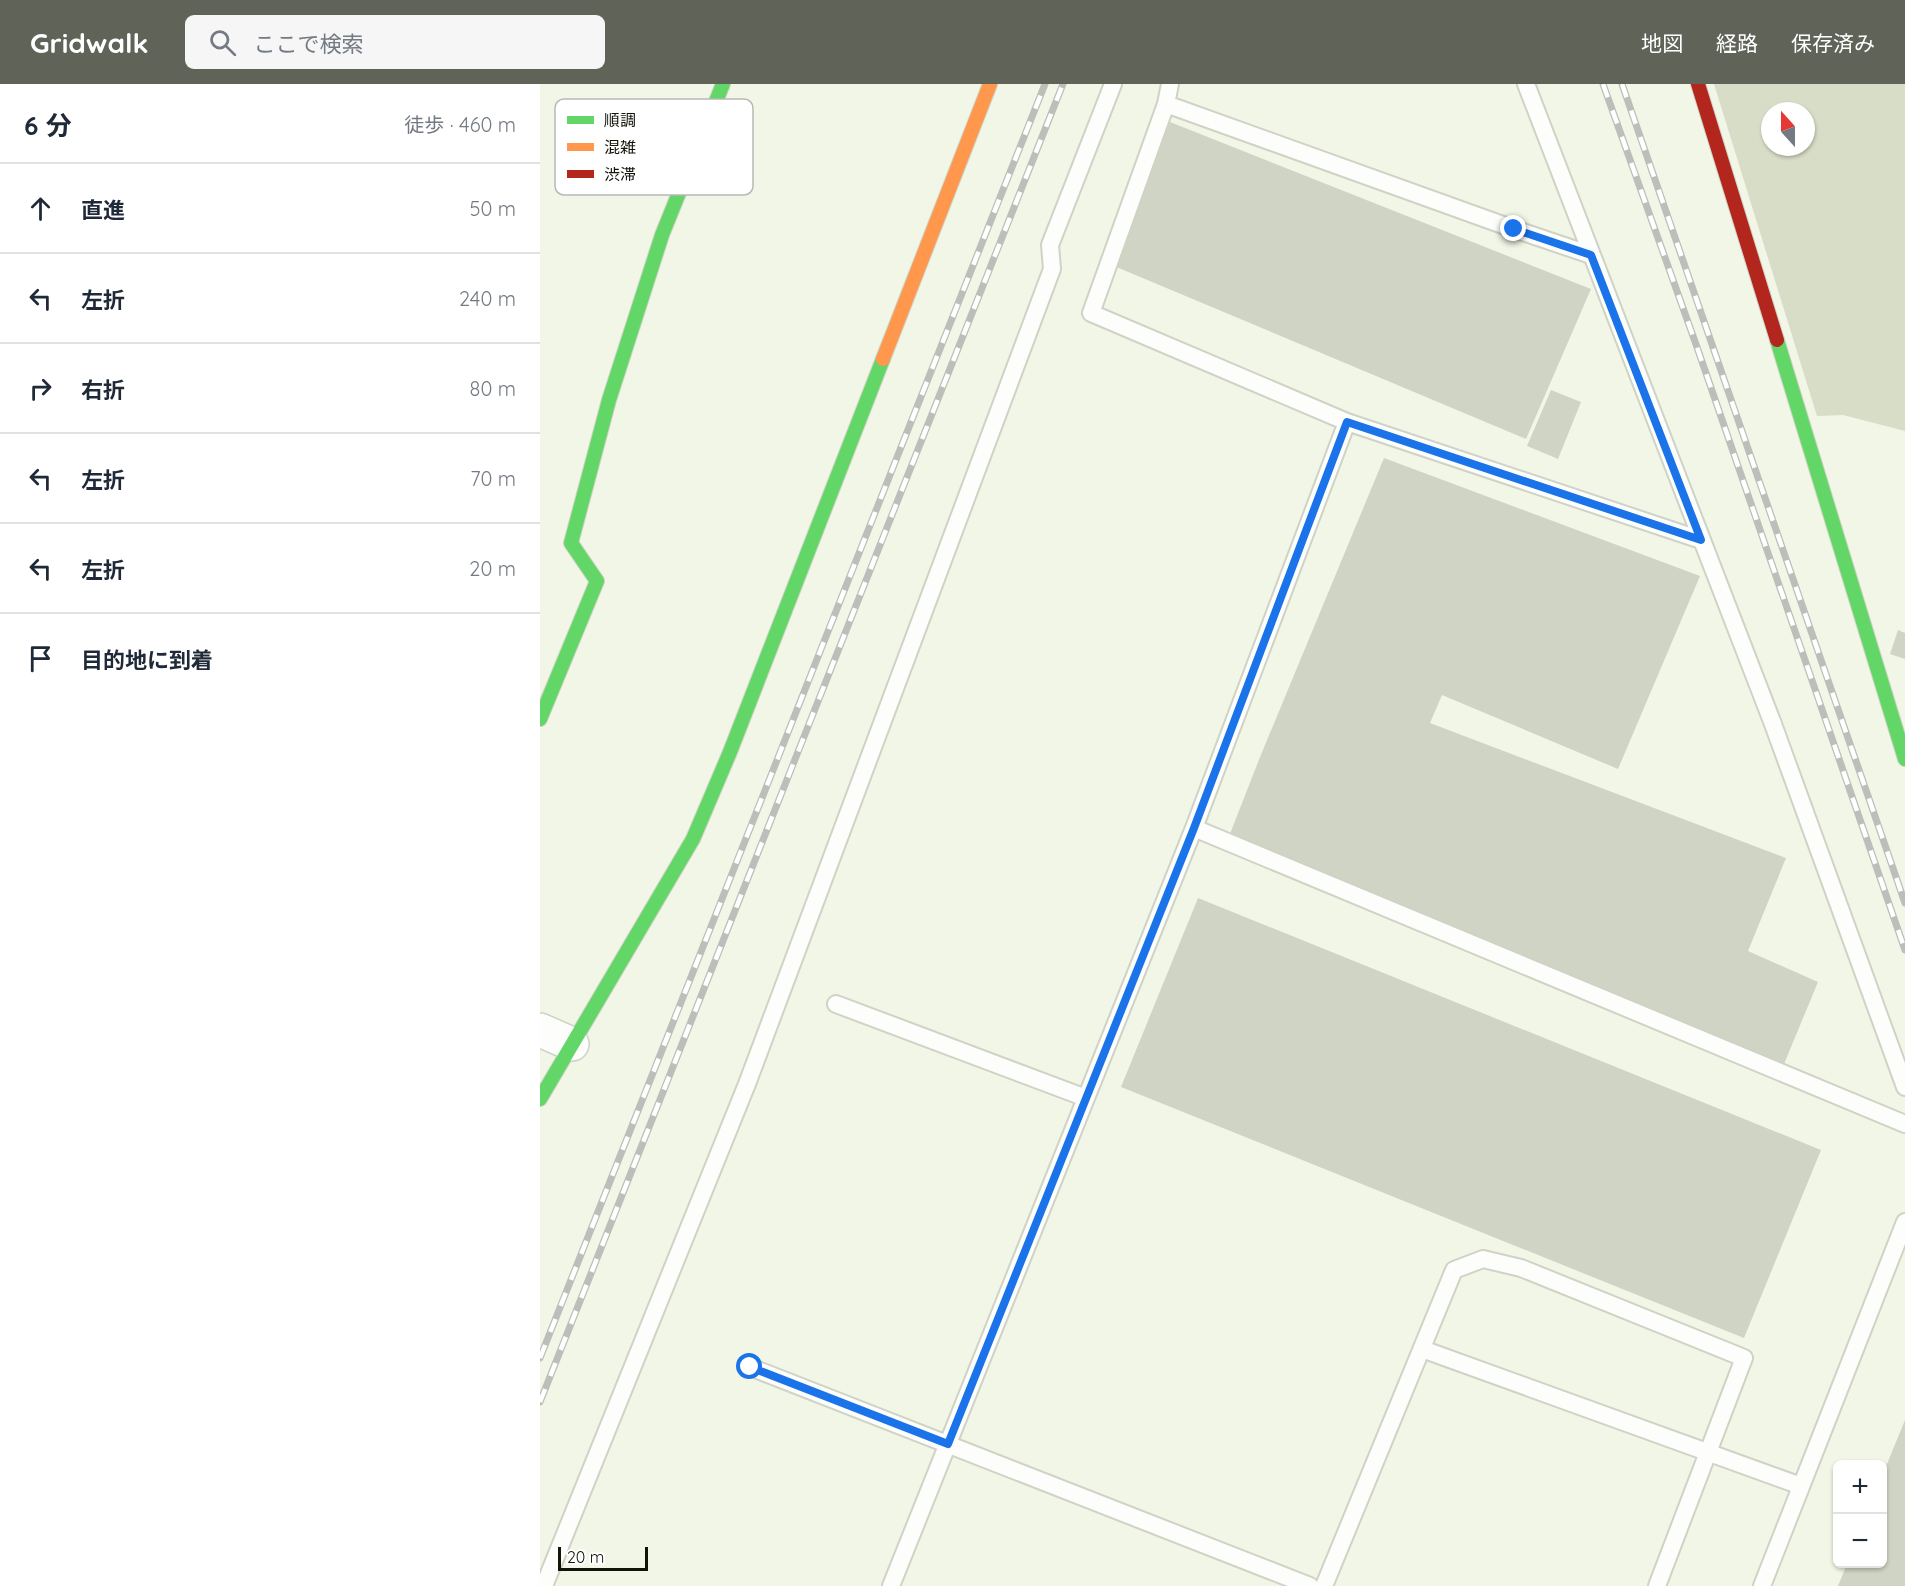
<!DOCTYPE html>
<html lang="ja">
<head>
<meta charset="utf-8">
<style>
  :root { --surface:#fff; --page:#f6f6f7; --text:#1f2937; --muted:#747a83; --line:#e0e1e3; --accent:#606357 }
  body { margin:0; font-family:Quicksand,"Noto Sans JP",sans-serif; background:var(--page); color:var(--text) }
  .controls { position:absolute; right:18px; bottom:18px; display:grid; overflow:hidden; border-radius:9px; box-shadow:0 2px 4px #0004 }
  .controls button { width:54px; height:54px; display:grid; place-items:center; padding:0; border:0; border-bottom:2px solid var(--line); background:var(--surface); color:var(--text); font:30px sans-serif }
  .compass { position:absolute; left:1221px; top:18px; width:54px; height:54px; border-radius:50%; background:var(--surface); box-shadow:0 2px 4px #0004; rotate:339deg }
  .scale { position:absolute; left:18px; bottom:15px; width:90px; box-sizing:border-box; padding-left:6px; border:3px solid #12140a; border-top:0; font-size:16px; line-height:21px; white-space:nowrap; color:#12140a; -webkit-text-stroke:4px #fff; paint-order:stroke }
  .stop { position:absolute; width:18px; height:18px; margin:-14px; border:4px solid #1a73e8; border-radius:50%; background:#fff }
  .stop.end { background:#1a73e8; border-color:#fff; box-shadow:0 2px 6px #0008 }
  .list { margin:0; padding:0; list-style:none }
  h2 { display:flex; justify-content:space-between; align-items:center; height:78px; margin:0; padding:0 24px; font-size:26px }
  h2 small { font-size:20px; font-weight:400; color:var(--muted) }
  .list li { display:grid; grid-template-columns:39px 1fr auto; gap:18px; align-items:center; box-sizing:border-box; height:90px; padding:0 24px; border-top:2px solid var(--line) }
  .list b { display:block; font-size:22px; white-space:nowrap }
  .list em { font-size:20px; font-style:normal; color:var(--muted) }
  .icon { flex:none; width:33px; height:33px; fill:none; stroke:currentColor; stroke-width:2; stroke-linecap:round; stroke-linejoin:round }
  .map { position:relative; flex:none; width:1365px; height:1502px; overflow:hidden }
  header { display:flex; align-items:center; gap:36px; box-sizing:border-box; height:84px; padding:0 30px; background:var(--accent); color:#fff }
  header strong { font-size:28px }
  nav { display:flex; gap:33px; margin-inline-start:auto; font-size:21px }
  .search { width:420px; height:54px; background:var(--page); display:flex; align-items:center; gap:15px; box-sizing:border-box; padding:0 21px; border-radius:9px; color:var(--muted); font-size:22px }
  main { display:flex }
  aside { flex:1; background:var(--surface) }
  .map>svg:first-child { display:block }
  .park { fill:#d8ddc7; fill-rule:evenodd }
  .building { fill:#d0d4c4 }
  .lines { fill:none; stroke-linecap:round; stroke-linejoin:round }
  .lane-casing { stroke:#cfd3c6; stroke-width:20 }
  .street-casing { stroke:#cfd3c6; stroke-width:36 }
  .fast-casing { stroke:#cfd3c6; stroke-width:16 }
  .slow-casing { stroke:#cfd3c6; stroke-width:16 }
  .jam-casing { stroke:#cfd3c6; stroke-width:16 }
  .lane { stroke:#fdfefb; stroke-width:16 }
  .street { stroke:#fdfefb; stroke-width:33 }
  .fast { stroke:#63d668; stroke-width:14 }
  .slow { stroke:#ff974d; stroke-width:14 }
  .jam { stroke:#b3261e; stroke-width:14 }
  .rail-casing { stroke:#bdbeba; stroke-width:7 }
  .rail { stroke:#fff; stroke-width:4.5; stroke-dasharray:14; stroke-linecap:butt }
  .route { stroke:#1a73e8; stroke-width:8 }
  .key { fill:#fff; stroke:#b8b8b6; stroke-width:1.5 }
  .key-label { font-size:16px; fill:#12140a }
</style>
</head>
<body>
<header>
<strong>Gridwalk</strong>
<div class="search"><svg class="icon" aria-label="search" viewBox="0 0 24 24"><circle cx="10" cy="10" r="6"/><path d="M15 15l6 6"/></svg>ここで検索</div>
<nav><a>地図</a><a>経路</a><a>保存済み</a></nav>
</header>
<main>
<aside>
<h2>6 分<small>徒歩 · 460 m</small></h2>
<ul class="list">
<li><svg class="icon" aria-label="ahead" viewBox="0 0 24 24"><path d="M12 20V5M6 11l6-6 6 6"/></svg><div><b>直進</b></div><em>50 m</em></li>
<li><svg class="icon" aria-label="left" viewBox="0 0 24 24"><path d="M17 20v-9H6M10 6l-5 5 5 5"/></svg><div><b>左折</b></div><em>240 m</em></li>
<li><svg class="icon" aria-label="right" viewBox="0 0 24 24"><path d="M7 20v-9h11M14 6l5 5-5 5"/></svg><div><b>右折</b></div><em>80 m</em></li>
<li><svg class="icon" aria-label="left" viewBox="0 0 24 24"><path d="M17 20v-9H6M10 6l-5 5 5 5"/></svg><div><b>左折</b></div><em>70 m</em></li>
<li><svg class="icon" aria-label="left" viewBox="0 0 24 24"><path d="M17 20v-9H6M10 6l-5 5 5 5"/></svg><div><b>左折</b></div><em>20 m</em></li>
<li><svg class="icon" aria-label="arrive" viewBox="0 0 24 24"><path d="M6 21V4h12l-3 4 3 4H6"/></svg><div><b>目的地に到着</b></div></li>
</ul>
</aside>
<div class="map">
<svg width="1365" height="1502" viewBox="0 0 1365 1502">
  <rect width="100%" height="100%" fill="#f2f6e6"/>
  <path class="park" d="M1174 0H1365V347L1303 331 1277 332ZM1230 27H1266V63H1230Z"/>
  <path class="building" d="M625 36 1051 205 986 355 574 182Z
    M1011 306 1041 318 1018 375 987 362Z
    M844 374 1160 492 1078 685 902 611 890 639 1246 774 1208 867 1278 898 1244 980 688 755 720 673Z
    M1358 546 1365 549V575L1350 570Z
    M658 814 1281 1066 1204 1254 581 1003Z
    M1365 1336V1502H1298L1307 1480H1342V1392Z"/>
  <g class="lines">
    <defs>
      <path id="lane" d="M630 0 626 20 551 229 807 338 1161 456
        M986 0 1233 640 1365 1003
        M626 20 974 145 1051 171
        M654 744 1365 1040
        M296 920 546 1014
        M882 1265 1261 1402
        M210 1283 770 1502
        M4 1502 207 1000 512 185 510 161 573 0
        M351 1502 654 744 807 338
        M784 1502 914 1186 943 1175 981 1184 1204 1274 1117 1502
        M1222 1502 1365 1138"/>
      <path id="street" d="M0 946 32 960"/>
      <path id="fast" d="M1237 256 1365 675
        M0 635 57 497 31 459 69 316 122 151 183 0
        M0 1015 153 755 190 668 343 275"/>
      <path id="slow" d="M343 275 450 0"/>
      <path id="jam" d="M1158 0 1237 256"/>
    </defs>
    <use href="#lane" class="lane-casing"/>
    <use href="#street" class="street-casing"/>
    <use href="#fast" class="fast-casing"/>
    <use href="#slow" class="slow-casing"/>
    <use href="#jam" class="jam-casing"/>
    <use href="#lane" class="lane"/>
    <use href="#street" class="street"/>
    <use href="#fast" class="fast"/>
    <use href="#slow" class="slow"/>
    <use href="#jam" class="jam"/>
    <defs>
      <path id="rail" d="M1063 0 1158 266 1365 866
        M1082 0 1365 819
        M0 1274 505 0
        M0 1318 523 0"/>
    </defs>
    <use href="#rail" class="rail-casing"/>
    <use href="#rail" class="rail"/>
  </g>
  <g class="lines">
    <path class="route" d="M210 1283 408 1360 654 744 807 338 1161 456 1051 171 974 145"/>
  </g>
  <rect x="15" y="15" width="198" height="96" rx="9" class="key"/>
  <rect x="27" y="32" width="27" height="8" fill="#63d668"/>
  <rect x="27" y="59" width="27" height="8" fill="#ff974d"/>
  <rect x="27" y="86" width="27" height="8" fill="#b3261e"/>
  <g class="key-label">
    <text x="64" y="42">順調</text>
    <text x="64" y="69">混雑</text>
    <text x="64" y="96">渋滞</text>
  </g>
</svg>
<div class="controls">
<button>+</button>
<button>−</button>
</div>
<svg class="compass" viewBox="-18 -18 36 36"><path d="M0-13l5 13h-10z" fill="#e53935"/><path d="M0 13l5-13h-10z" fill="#747a83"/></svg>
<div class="scale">20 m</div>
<div class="stop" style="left:210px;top:1283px"></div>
<div class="stop end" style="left:974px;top:145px"></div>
</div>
</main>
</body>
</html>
